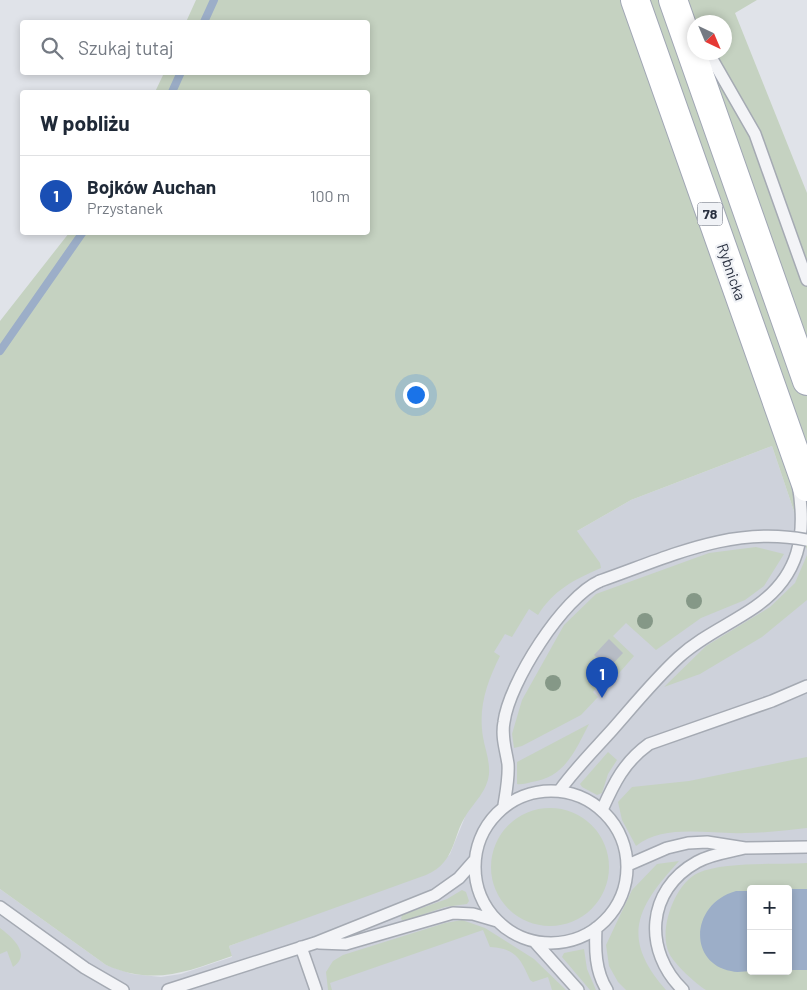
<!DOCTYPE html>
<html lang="pl">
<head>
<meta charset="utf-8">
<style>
  :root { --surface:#fff; --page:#f2f2f3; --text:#1f2937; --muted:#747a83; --line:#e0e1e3; --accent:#ca4953 }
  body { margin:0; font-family:Barlow,sans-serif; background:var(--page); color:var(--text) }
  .controls { position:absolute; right:15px; bottom:15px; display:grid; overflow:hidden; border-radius:5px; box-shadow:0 2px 8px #0003 }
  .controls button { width:45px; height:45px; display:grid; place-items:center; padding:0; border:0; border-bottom:1px solid var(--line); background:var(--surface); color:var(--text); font:25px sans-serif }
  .compass { position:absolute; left:687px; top:15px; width:45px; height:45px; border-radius:50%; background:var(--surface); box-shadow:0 2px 8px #0003; rotate:136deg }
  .you { position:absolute; left:415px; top:394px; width:18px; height:18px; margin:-12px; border:4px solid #fff; border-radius:50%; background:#1a73e8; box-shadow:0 0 0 8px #1a73e833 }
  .badge { display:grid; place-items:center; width:32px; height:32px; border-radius:50%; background:var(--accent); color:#fff; font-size:16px; font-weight:700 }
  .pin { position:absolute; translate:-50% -41px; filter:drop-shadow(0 1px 2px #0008) }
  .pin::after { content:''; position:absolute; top:26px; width:18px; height:15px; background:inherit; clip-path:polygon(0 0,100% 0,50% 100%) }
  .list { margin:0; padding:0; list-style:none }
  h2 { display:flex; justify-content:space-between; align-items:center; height:65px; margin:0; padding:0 20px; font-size:21px }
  h2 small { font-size:16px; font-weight:400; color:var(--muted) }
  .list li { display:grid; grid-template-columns:32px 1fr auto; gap:15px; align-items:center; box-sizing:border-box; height:80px; padding:0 20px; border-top:1px solid var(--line) }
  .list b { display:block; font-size:19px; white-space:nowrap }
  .list p { margin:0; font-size:16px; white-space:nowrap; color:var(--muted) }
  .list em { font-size:16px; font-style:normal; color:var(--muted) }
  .icon { flex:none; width:28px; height:28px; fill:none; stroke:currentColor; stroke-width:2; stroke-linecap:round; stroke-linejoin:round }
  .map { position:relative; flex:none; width:807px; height:990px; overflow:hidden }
  .search { position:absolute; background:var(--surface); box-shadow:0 2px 8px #0003; left:20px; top:20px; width:350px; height:55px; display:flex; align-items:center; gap:12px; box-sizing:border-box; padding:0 18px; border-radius:5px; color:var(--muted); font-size:19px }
  .panel { position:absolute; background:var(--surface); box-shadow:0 2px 8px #0003; left:20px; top:90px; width:350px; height:145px; border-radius:5px }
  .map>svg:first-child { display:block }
  .built { fill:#ced2db; fill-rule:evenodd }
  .green { fill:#c5d2c1; fill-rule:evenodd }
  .water { fill:#9caec8 }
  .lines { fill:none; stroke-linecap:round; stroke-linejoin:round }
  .stream { stroke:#9caec8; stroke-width:8 }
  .building { fill:#b7bcc5 }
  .lane-casing { stroke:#a5aab3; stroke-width:14 }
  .primary-casing { stroke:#a0a6b4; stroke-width:30 }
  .lane { stroke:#f3f4f7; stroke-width:11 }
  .primary { stroke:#fff; stroke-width:28 }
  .lane-bridge-casing { stroke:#a5aab3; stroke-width:14; stroke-linecap:butt }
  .lane-bridge { stroke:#f3f4f7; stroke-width:11 }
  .tree { fill:#859887 }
  .labels { text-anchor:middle; stroke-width:4.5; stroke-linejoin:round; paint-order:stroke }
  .shield { fill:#f0f2f6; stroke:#656a77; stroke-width:1 }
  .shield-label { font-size:14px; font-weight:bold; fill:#293040 }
  .street-label { font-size:15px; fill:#293040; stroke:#f0f2f6 }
</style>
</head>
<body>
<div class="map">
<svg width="807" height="990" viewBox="0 0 807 990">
  <rect width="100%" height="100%" fill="#e0e3e9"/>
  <path class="built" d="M772 446 807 550V990H0V889L106 965 132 974 161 977 181 974 232 957 229 946 435 870 450 854 465 817 472 659 577 531 631 500ZM751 889H788V971H751Z"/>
  <path class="green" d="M196 0H757L735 13 807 193V550L772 446 631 500 577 531 600 563 601 568C573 580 554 590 538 615L529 609 512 637 505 634 494 652 500 656C487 682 478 707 483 737 485 749 490 761 489 774 487 792 474 802 465 817 456 831 455 849 444 862 439 868 433 872 426 875L229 946 232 956C186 972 154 986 106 965L0 889V321L69 233 368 232V92H155L164 73 368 72V22H186ZM694 22H724V52H694Z
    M756 547 784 554 764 586 745 600 701 618 656 650 626 623 613 636 634 656 613 680 607 675 593 692 598 697 581 715 522 746 514 748 512 734 522 700 564 625 596 594 709 553Z
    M807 555V600L762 637 700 674 664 687 706 646 770 607 795 583Z
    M589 724C575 751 565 777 532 782 527 783 522 785 517 784V762Z
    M608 752 617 760 608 774 602 793 597 795 582 787 580 784Z
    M807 757V828C786 830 766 833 745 833 712 835 664 823 636 846L622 820 618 802 632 787 689 781Z
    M491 867a59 59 0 1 1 118 0a59 59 0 1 1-118 0Z
    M679 861C638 906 619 937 666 990H626L618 982 609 966 606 945 632 890 657 864Z
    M807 863V990H706C696 984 674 964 669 953 658 930 675 883 698 873 724 861 777 865 807 863ZM751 889H788V971H751Z
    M462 890 466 892 469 901 467 904 445 907 404 921 401 919 402 915 447 899Z
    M462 920 485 928 534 959 566 990H552L548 977 533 982 530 980C521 960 516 948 490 947L483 930 330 983 332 990H328L326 972 333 961 343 955 445 923Z
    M0 928C12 937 32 954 13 967L7 951 0 954Z
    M584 949 587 969 596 990H590L562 957 564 953Z"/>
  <path class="water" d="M788 889H807V970H788Z
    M736 891H751V971C745 971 737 973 731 971 688 963 690 904 736 891Z"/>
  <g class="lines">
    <path class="stream" d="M204 22 214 0
      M172 92 181 72
      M0 351 83 232"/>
  </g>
  <path class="building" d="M609 639 623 653 608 669 594 655Z"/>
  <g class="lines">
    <defs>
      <path id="lane" d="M708 52 755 134 807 280
        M560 790C575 769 594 750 612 730 634 705 655 679 679 657 702 636 729 625 755 607 800 576 807 535 798 484
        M475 867a76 76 0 1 1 152 0a76 76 0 1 1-152 0Z
        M504 805C506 792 509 778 508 764 506 750 501 737 504 722 509 683 563 597 600 581
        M602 810C614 783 624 762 649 744L772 701 807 686
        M628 865 667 848 688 843 707 842 745 848 807 847
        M0 907 85 968 123 990
        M596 928C595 949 595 971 607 990
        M535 942 578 990
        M319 943 346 944 453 913 473 914 497 921
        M301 947 316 990
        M168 990 315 943 435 895 459 878 474 861
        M683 990C643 951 646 890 697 862 711 854 729 852 745 848"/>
      <path id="primary" d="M635 0 807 487
        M673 0 807 381"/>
    </defs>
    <use href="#lane" class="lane-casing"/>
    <use href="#primary" class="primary-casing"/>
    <use href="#lane" class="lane"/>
    <use href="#primary" class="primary"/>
    <defs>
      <path id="lane-bridge" d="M600 581C669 557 732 525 807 540"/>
    </defs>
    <use href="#lane-bridge" class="lane-bridge-casing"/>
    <use href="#lane-bridge" class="lane-bridge"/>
  </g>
  <g class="tree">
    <circle cx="694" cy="601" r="8"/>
    <circle cx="645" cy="621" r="8"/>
    <circle cx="553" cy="683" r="8"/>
  </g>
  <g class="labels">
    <rect class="shield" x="697.5" y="202.5" width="25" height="23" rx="4"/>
    <g class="shield-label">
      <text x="710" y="219">78</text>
    </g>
    <g class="street-label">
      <text transform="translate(731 272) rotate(71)" y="5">Rybnicka</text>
    </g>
  </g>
</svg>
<div class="controls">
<button>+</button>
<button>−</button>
</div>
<svg class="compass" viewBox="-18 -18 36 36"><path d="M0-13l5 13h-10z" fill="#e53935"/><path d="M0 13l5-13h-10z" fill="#747a83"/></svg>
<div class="you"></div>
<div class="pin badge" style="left:602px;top:698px;background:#1a4fb4">1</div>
<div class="search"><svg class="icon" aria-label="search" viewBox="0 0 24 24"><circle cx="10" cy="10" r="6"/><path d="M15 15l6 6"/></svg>Szukaj tutaj</div>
<section class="panel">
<h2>W pobliżu<small></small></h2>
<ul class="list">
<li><span class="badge" style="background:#1a4fb4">1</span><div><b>Bojków Auchan</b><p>Przystanek</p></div><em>100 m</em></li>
</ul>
</section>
</div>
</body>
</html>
